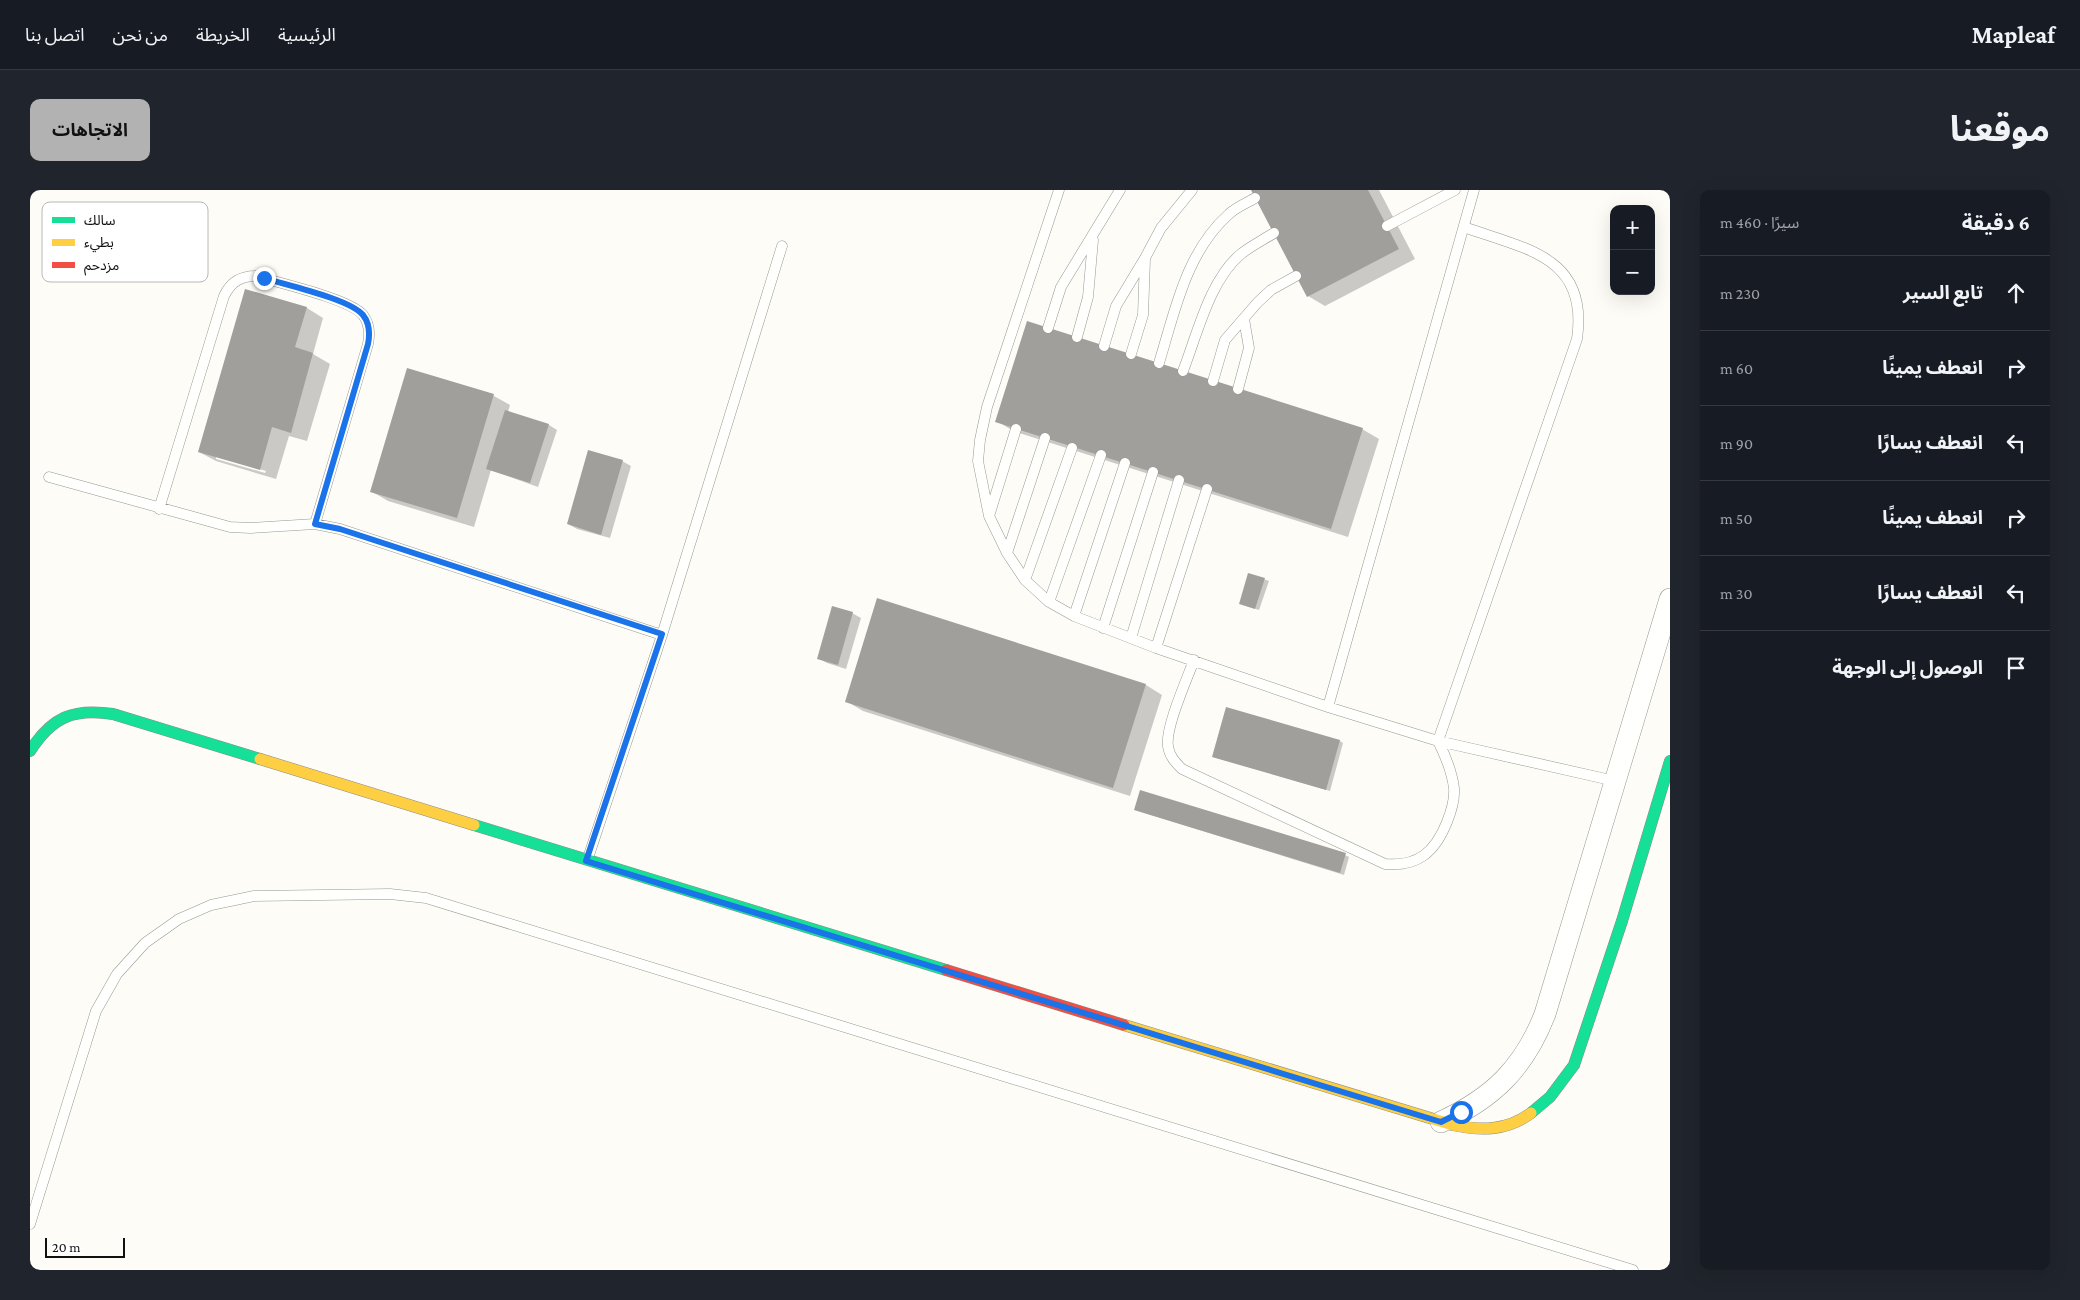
<!DOCTYPE html>
<html lang="ar">
<head>
<meta charset="utf-8">
<style>
  :root { --surface:#171b24; --page:#20242c; --text:#f1f3f6; --muted:#9ea1a6; --line:#363941; --accent:#b2b2b3 }
  body { margin:0; font-family:"Crimson Pro","Noto Sans Arabic",serif; background:var(--page); color:var(--text); direction:rtl }
  .controls { position:absolute; right:15px; top:15px; display:grid; overflow:hidden; border-radius:10px; box-shadow:0 5px 20px #0002 }
  .controls button { width:45px; height:45px; display:grid; place-items:center; padding:0; border:0; border-bottom:1px solid var(--line); background:var(--surface); color:var(--text); font:25px sans-serif }
  .scale { position:absolute; left:15px; bottom:12px; width:80px; box-sizing:border-box; padding-left:5px; border:2px solid #111; border-top:0; font-size:14px; line-height:18px; white-space:nowrap; color:#111; -webkit-text-stroke:4px #fff; paint-order:stroke }
  .stop { position:absolute; width:15px; height:15px; margin:-11px; border:4px solid #1a73e8; border-radius:50%; background:#fff }
  .stop.end { background:#1a73e8; border-color:#fff; box-shadow:0 1px 5px #0008 }
  .list { margin:0; padding:0; list-style:none }
  h2 { display:flex; justify-content:space-between; align-items:center; height:65px; margin:0; padding:0 20px; font-size:21px }
  h2 small { font-size:16px; font-weight:400; color:var(--muted) }
  .list li { display:grid; grid-template-columns:32px 1fr auto; gap:15px; align-items:center; box-sizing:border-box; height:75px; padding:0 20px; border-top:1px solid var(--line) }
  .list b { display:block; font-size:19px; white-space:nowrap }
  .list em { font-size:16px; font-style:normal; color:var(--muted) }
  .icon { flex:none; width:28px; height:28px; fill:none; stroke:currentColor; stroke-width:2; stroke-linecap:round; stroke-linejoin:round }
  .map { position:relative; flex:none; width:1640px; height:1080px; overflow:hidden; direction:ltr; border-radius:10px }
  header { display:flex; align-items:center; gap:30px; box-sizing:border-box; height:70px; padding:0 25px; background:var(--surface); border-bottom:1px solid var(--line) }
  header strong { font-size:24px }
  nav { display:flex; gap:28px; margin-inline-start:auto; font-size:18px }
  .intro { display:flex; align-items:center; justify-content:space-between; box-sizing:border-box; height:120px; padding:0 30px }
  h1 { margin:0; font-size:35px }
  .button { padding:12px 22px; border-radius:10px; background:var(--accent); color:#111; font-size:18px; font-weight:700 }
  main { display:flex; gap:30px; padding:0 30px }
  aside { flex:1; background:var(--surface); border-radius:10px; box-shadow:0 5px 20px #0002 }
  .map>svg:first-child { display:block }
  .shadow { fill:#0003; fill-rule:evenodd }
  .building { fill:#a19f9c }
  .lines { fill:none; stroke-linecap:round; stroke-linejoin:round }
  .lane-casing { stroke:#979795; stroke-width:11 }
  .street-casing { stroke:#979795; stroke-width:22 }
  .fast-casing { stroke:#8e8d8b; stroke-width:12 }
  .slow-casing { stroke:#8e8d8b; stroke-width:12 }
  .jam-casing { stroke:#8e8d8b; stroke-width:12 }
  .lane { stroke:#fffffe; stroke-width:10 }
  .street { stroke:#fffffe; stroke-width:21 }
  .fast { stroke:#16e098; stroke-width:11 }
  .slow { stroke:#ffcf43; stroke-width:11 }
  .jam { stroke:#f24e42; stroke-width:11 }
  .route { stroke:#1a73e8; stroke-width:6 }
  .key { fill:#fff; stroke:#b8b8b8; stroke-width:1 }
  .key-label { font-size:14px; fill:#111 }
</style>
</head>
<body>
<header>
<strong>Mapleaf</strong>
<nav><a>الرئيسية</a><a>الخريطة</a><a>من نحن</a><a>اتصل بنا</a></nav>
</header>
<div class="intro"><h1>موقعنا</h1><a class="button">الاتجاهات</a></div>
<main>
<aside>
<h2>6 دقيقة<small>سيرًا · 460 m</small></h2>
<ul class="list">
<li><svg class="icon" aria-label="ahead" viewBox="0 0 24 24"><path d="M12 20V5M6 11l6-6 6 6"/></svg><div><b>تابع السير</b></div><em>230 m</em></li>
<li><svg class="icon" aria-label="right" viewBox="0 0 24 24"><path d="M7 20v-9h11M14 6l5 5-5 5"/></svg><div><b>انعطف يمينًا</b></div><em>60 m</em></li>
<li><svg class="icon" aria-label="left" viewBox="0 0 24 24"><path d="M17 20v-9H6M10 6l-5 5 5 5"/></svg><div><b>انعطف يسارًا</b></div><em>90 m</em></li>
<li><svg class="icon" aria-label="right" viewBox="0 0 24 24"><path d="M7 20v-9h11M14 6l5 5-5 5"/></svg><div><b>انعطف يمينًا</b></div><em>50 m</em></li>
<li><svg class="icon" aria-label="left" viewBox="0 0 24 24"><path d="M17 20v-9H6M10 6l-5 5 5 5"/></svg><div><b>انعطف يسارًا</b></div><em>30 m</em></li>
<li><svg class="icon" aria-label="arrive" viewBox="0 0 24 24"><path d="M6 21V4h12l-3 4 3 4H6"/></svg><div><b>الوصول إلى الوجهة</b></div></li>
</ul>
</aside>
<div class="map">
<svg width="1640" height="1080" viewBox="0 0 1640 1080">
  <rect width="100%" height="100%" fill="#fdfcf7"/>
  <path class="shadow" d="M1222 0H1349L1385 69 1295 116 1278 106Z
    M216 100 277 118 293 128 283 164 300 174 277 251 259 246 246 289 186 271 169 262ZM186 266 236 281 235 283 186 269Z
    M378 180 464 206 480 215 478 222 519 235 527 240 508 297 461 280 444 337 358 311 341 301Z
    M967 231 1332 239 1349 249 1318 347 983 241Z
    M592 271 601 276 580 348 547 339 538 334Z
    M1219 384 1239 391 1229 420 1214 415Z
    M822 423 831 428 816 479 797 473 788 468Z
    M1116 495 1132 505 1100 606 833 521 816 511Z
    M1310 551 1313 553 1300 601 1187 568Z
    M1105 620 1315 665 1319 667 1314 685Z"/>
  <path class="building" d="M1221 0H1338L1369 59 1277 107Z
    M215 99 277 117 265 157 283 163 261 243 242 237 230 280 168 262Z
    M997 131 1333 238 1301 339 965 232Z
    M377 178 464 204 427 328 340 302Z
    M475 220 519 234 500 293 456 279Z
    M558 260 593 270 571 345 537 334Z
    M1218 383 1235 388 1225 419 1209 414Z
    M847 408 1116 494 1083 598 815 512Z
    M802 416 823 422 808 475 787 469Z
    M1196 517 1310 550 1296 600 1182 567Z
    M1110 600 1316 663 1310 683 1104 620Z"/>
  <g class="lines">
    <defs>
      <path id="lane" d="M1029 0 957 217 950 250 948 271 959 326 977 363 995 390 1019 412 1044 426 1126 458 1298 517 1408 551 1585 591
        M1357 36 1425 0
        M1018 138 1031 97 1090 0
        M1047 147 1058 107 1063 50
        M1074 156 1086 116 1115 68 1131 38 1162 0
        M1101 164 1113 125 1115 69
        M1129 173C1145 121 1156 62 1199 24 1206 17 1217 13 1225 8
        M1153 181C1167 145 1180 89 1211 64 1221 56 1233 50 1244 43
        M1183 191 1195 150 1228 112 1241 100 1266 86
        M1208 199 1219 158 1214 129
        M19 287 200 337 220 338 285 334 310 339 632 445
        M129 319 194 106C201 92 210 86 226 86 249 93 320 109 333 125 340 134 340 144 338 154L285 334
        M959 326 986 239
        M977 363 1015 248
        M995 390 1042 258
        M1019 412 1071 265
        M1044 426 1095 273
        M1073 438 1123 282
        M1101 448 1149 290
        M1126 458 1177 299
        M1164 470C1157 489 1135 538 1138 556 1139 566 1146 573 1152 579L1355 674C1388 677 1405 662 1417 632 1421 622 1425 610 1424 598 1422 582 1415 565 1408 551L1547 149C1559 66 1495 59 1434 37
        M1298 517 1444 0
        M558 668 632 445 752 56
        M0 1034 66 821 87 784 115 753 149 729 181 715 224 706 360 704 396 708 1603 1080"/>
      <path id="street" d="M1411 932C1463 908 1494 878 1515 824L1640 409"/>
      <path id="fast" d="M0 561C22 527 43 518 83 524L230 569
        M444 635 916 780
        M1501 923 1520 907 1544 875 1592 731 1640 571"/>
      <path id="slow" d="M230 569 444 635
        M1094 835 1423 935C1451 941 1477 941 1501 923"/>
      <path id="jam" d="M916 780 1094 835"/>
    </defs>
    <use href="#lane" class="lane-casing"/>
    <use href="#street" class="street-casing"/>
    <use href="#fast" class="fast-casing"/>
    <use href="#slow" class="slow-casing"/>
    <use href="#jam" class="jam-casing"/>
    <use href="#lane" class="lane"/>
    <use href="#street" class="street"/>
    <use href="#fast" class="fast"/>
    <use href="#slow" class="slow"/>
    <use href="#jam" class="jam"/>
  </g>
  <g class="lines">
    <path class="route" d="M234 88C256 95 320 109 333 125 340 134 340 144 338 154L285 334 310 339 632 444 556 671 1411 932 1431 922"/>
  </g>
  <rect x="12" y="12" width="166" height="80" rx="8" class="key"/>
  <rect x="22" y="27" width="23" height="6" fill="#16e098"/>
  <rect x="22" y="49" width="23" height="7" fill="#ffcf43"/>
  <rect x="22" y="72" width="23" height="6" fill="#f24e42"/>
  <g class="key-label">
    <text x="54" y="35">سالك</text>
    <text x="54" y="57">بطيء</text>
    <text x="54" y="80">مزدحم</text>
  </g>
</svg>
<div class="controls">
<button>+</button>
<button>−</button>
</div>
<div class="scale">20 m</div>
<div class="stop" style="left:1431px;top:922px"></div>
<div class="stop end" style="left:234px;top:88px"></div>
</div>
</main>
</body>
</html>
